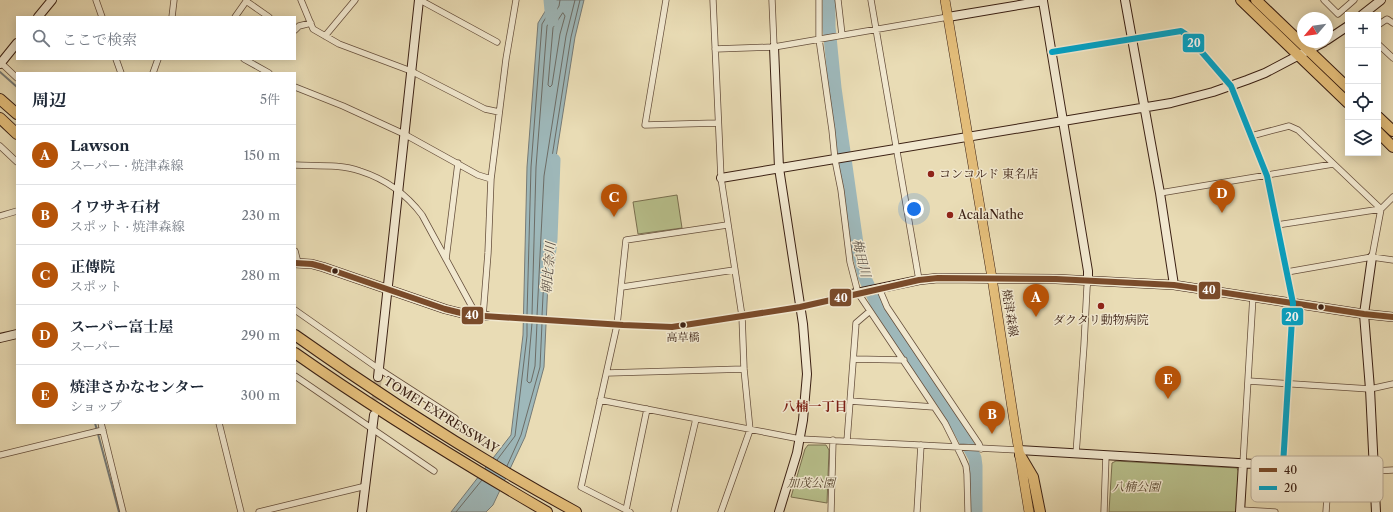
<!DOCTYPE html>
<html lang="ja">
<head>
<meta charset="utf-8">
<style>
  :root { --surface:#fff; --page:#f2f2f3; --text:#1f2937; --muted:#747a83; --line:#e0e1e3; --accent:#b45309 }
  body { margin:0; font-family:"Libre Caslon Text","Noto Serif JP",serif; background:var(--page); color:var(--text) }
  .controls { position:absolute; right:12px; top:12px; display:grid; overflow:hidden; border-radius:0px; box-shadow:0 2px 10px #0003 }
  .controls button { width:36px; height:36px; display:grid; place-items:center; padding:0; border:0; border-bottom:1px solid var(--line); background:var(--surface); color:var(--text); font:20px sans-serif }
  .compass { position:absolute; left:1297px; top:12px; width:36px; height:36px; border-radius:50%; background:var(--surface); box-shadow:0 2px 10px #0003; rotate:241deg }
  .you { position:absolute; left:914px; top:209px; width:14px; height:14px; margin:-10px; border:3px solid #fff; border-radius:50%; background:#1a73e8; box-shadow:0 0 0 6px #1a73e833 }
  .badge { display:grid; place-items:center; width:26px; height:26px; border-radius:50%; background:var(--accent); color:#fff; font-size:13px; font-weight:700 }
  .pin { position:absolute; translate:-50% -33px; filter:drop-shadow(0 1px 2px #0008) }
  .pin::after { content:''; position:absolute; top:21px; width:14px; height:12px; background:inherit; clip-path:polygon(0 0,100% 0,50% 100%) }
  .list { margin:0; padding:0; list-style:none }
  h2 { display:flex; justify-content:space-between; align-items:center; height:52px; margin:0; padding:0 16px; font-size:17px }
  h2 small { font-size:13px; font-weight:400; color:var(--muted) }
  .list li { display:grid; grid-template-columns:26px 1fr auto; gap:12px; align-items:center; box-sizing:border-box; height:60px; padding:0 16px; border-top:1px solid var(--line) }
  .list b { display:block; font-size:15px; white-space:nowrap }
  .list p { margin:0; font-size:13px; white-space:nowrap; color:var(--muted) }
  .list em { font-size:13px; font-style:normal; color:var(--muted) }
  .icon { flex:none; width:22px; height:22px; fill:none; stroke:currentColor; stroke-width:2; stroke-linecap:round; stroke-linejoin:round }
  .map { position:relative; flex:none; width:1393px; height:512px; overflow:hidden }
  .search { position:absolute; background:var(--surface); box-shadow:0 2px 10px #0003; left:16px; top:16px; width:280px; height:44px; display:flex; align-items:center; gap:10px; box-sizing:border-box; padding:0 14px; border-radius:0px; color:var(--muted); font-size:15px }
  .panel { position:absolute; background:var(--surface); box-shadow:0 2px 10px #0003; left:16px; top:72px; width:280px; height:352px; border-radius:0px }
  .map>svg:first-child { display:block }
  .green { fill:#b8c08c; stroke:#7a7050 }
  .water { fill:#9eb8ba; stroke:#767b77 }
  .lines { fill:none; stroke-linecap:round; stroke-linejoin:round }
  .shore { stroke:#6c6c66; stroke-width:1 }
  .stream { stroke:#767b77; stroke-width:2 }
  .river { stroke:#9eb8ba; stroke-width:13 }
  .secondary-tunnel { stroke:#c6b695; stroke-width:8; stroke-dasharray:8 4; stroke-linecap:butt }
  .street-casing { stroke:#664f3c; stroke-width:7 }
  .secondary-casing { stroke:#3b2013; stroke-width:10 }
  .primary-casing { stroke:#3b2013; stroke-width:10 }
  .highway-casing { stroke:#3b2013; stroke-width:12 }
  .street { stroke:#f1e8cf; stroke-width:5.5 }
  .secondary { stroke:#f1e8cf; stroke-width:8 }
  .primary { stroke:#e4be7a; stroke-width:9 }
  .highway { stroke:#e4be7a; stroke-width:10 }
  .bus-1-casing { stroke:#f1e8cf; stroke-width:9 }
  .bus-2-casing { stroke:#f1e8cf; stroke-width:9 }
  .bus-1 { stroke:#7a4b2a; stroke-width:6 }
  .bus-2 { stroke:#03a2c5; stroke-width:6 }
  .poi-dot { fill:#8f2418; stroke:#f1e8cf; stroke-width:1.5 }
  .bus-dot { fill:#3b2013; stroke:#f1e8cf; stroke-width:1.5 }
  .labels { text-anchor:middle; stroke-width:3; stroke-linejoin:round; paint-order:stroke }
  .bus-label { font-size:11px; fill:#3b2013; stroke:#f1e8cf }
  .poi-label { font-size:12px; fill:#3b2013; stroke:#f1e8cf; text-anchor:start }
  .street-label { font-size:12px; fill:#3b2013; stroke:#f1e8cf }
  .park-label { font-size:12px; font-style:italic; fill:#5a4831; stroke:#f1e8cf }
  .water-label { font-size:13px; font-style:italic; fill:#594e45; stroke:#f1e8cf }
  .neighbourhood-label { font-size:13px; font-weight:bold; fill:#7a1f14; stroke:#f1e8cf }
  .key { fill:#f1e8cf; stroke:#baac97; stroke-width:1 }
  .key-label { font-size:11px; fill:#3b2013 }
  .line-badge { stroke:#f1e8cf; stroke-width:1.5 }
  .badge-label { font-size:11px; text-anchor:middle; font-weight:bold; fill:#fff }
</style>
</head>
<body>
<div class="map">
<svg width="1393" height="512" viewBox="0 0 1393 512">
  <rect width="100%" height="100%" fill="#e9dcb5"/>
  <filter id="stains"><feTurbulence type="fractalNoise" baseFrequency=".005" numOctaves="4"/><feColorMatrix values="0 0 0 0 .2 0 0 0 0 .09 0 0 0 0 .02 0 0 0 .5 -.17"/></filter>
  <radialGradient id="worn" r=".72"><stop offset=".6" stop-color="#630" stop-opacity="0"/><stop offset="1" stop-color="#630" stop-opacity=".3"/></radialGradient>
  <path class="green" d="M677 195 682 228 638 234 633 202Z
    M808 445H826L829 450 827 503 791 497 805 449Z
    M1116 461 1237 468 1239 472 1237 512H1109L1112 463Z"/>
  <path class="water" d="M552 0H584L575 37 553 176 544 367 525 437 493 505 486 512H451L511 435 523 335 527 167 538 23Z"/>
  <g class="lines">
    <path class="shore" d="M563 13 565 16 560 34 552 85 550 87 548 85 553 28Z
      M527 315 531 167 542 24 555 3V0
      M532 315 536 167 547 26 559 6 560 0
      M537 316 544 176 566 36 575 0
      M542 316 549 176 571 37 580 0
      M532 323 527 381 529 383 531 382 535 366 537 323
      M497 460 515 436 527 336V322
      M507 466 521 435 540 367 542 323
      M456 512 482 480"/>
    <path class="stream" d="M0 72 17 87
      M95 423 119 512"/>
    <path class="river" d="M550 0 552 20
      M829 0V27L835 88 858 251 864 276 879 309 958 427 975 458 976 466V512
      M548 266 551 239 554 160"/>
    <path class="secondary-tunnel" d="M374 412 378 377"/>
    <defs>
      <path id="street" d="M96 0 102 17
        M301 0 313 29 339 44 411 71 485 109 499 112
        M420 0 497 42
        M666 0 645 125 717 123
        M713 0 721 178 742 316 744 369 750 430 721 512
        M772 0 774 47
        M819 0V39L832 130 835 160 841 190 850 262 858 293 919 384 945 423 962 457 966 466 967 474 968 512
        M838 0 842 35
        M871 0 919 280
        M1324 0 1338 14 1354 0
        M246 1 269 17
        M172 17 174 0
        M235 17 247 0
        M1378 25 1387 19 1393 23
        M295 30 299 26 311 23
        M325 36 355 0
        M1378 44 1393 58
        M715 49 774 47 948 17
        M1052 52 1181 31 1187 35 1231 86 1267 176 1293 303 1283 465
        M116 59 121 73
        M244 59 269 73
        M0 62 17 78
        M153 73 158 59
        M295 87 343 106 404 134 478 175 491 179
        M1251 136 1289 126 1298 130 1381 209
        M0 146 17 162
        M295 165C316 166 340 164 360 171 385 179 407 195 422 215L477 316
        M1160 193 1333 164
        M0 216 17 211
        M1277 225 1381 209
        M295 251 298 263
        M1372 257 1381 209 1393 197
        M446 259 458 163
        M1287 272 1372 257 1393 260
        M622 287 734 270
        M879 288 887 307 979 444 981 449
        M295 310 379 369 455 418
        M483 316 488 253 491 179 506 59 516 0
        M487 316 623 325 672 327 800 307 852 294
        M854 359 904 360
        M607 373 744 369
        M295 376 434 471
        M1248 381 1370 389 1393 384
        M600 400 800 439 1019 450
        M850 401 934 407
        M101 423 123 512
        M219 423 241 512
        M847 441 856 323 870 311
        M1076 454 1084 345 1087 287 1088 281
        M0 455 103 430
        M1243 463 1253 296
        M1373 471 1393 470
        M626 510 647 409
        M1240 510 1275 512
        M259 512 366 486
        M630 512 581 487 617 325 626 240 727 225
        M674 512 696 419
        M831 512 833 440
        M917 512 921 445
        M1104 512 1106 455
        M1326 512 1329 469"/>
      <path id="secondary" d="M1125 0 1160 193 1174 285
        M1362 15 1381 0
        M38 17 52 0
        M948 17 1043 1 1088 271V281
        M1327 40 1348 26
        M774 47 779 168 803 324 807 374 803 420 797 453 779 512
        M0 64 17 43
        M721 178 1171 103 1213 92 1247 80 1265 73 1324 42
        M1372 257 1364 314 1370 389 1376 512
        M295 263 312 264 323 267 445 309 469 315 487 316
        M852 294 919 280 938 278 1056 279 1174 285 1364 314 1393 317
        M0 338 17 334
        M378 377 419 0
        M1019 450 1373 471
        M362 512 374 415
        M1240 512 1243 463"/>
      <path id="primary" d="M945 0 992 278 1014 421 1029 512"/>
      <path id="highway" d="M1241 0 1348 103
        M1256 0 1348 88
        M0 99 17 114
        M1378 117 1393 131
        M0 118 17 134
        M1378 132 1393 147
        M295 335C385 399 479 459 576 512
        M295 353C376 410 461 462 547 512
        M1020 455 1033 477 1040 512"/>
    </defs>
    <use href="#street" class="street-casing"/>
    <use href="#secondary" class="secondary-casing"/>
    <use href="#primary" class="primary-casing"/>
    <use href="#highway" class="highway-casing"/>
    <use href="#street" class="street"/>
    <use href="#secondary" class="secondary"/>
    <use href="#primary" class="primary"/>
    <use href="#highway" class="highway"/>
    <defs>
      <path id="bus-1" d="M295 263 312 264 323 267 445 309 469 315 623 325 672 327 800 307 919 280 938 278 1056 279 1174 285 1364 314 1393 317"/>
      <path id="bus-2" d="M1052 52 1181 31 1187 35 1231 86 1267 176 1293 303 1283 465"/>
    </defs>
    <use href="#bus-1" class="bus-1-casing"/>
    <use href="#bus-2" class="bus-2-casing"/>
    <use href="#bus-1" class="bus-1"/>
    <use href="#bus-2" class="bus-2"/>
  </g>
  <g class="poi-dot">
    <circle cx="931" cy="174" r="4"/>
    <circle cx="950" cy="215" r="4"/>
    <circle cx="1101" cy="306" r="4"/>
  </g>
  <g class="bus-dot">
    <circle cx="335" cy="271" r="3.5"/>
    <circle cx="1321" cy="307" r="3.5"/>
    <circle cx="683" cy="325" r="3.5"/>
  </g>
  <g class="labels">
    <g class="bus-label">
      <text x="683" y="341">高草橋</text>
    </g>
    <g class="poi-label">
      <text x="939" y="178">コンコルド 東名店</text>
      <text x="958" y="219">AcalaNathe</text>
      <text x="1101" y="324" text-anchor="middle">ダクタリ動物病院</text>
    </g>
    <g class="street-label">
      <text transform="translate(1010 313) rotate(81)" y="4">焼津森線</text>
      <text transform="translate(441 415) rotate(32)" y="4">TOMEI EXPRESSWAY</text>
    </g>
    <g class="park-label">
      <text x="811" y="487">加茂公園</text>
      <text x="1136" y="491">八楠公園</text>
    </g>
    <g class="water-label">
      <text transform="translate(862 258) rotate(76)" y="5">梅田川</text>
      <text transform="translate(548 268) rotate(-85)" y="5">朝比奈川</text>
    </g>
    <g class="neighbourhood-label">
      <text x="815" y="411">八楠一丁目</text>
    </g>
  </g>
  <rect x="1251" y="456" width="132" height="46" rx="6" class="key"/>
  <rect x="1259" y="468" width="18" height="4" fill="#7a4b2a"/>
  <rect x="1259" y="486" width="18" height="4" fill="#03a2c5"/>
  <g class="key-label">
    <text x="1284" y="474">40</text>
    <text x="1284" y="492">20</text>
  </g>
  <g class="line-badge">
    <rect x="1182" y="33" width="23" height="20" rx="4" fill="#03a2c5"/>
    <rect x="1198" y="281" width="23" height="19" rx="4" fill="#7a4b2a"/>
    <rect x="829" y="288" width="23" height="19" rx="4" fill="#7a4b2a"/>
    <rect x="461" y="306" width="23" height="19" rx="4" fill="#7a4b2a"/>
    <rect x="1281" y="307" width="23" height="19" rx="4" fill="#03a2c5"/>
  </g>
  <g class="badge-label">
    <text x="1194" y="47">20</text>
    <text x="1209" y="294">40</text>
    <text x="841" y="302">40</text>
    <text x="472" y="319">40</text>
    <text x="1292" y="321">20</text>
  </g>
  <rect width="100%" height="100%" filter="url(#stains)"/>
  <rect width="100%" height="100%" fill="url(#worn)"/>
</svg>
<div class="controls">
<button>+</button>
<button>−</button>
<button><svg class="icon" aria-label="locate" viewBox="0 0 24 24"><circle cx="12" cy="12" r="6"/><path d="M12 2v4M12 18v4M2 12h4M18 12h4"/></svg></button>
<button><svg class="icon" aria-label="layers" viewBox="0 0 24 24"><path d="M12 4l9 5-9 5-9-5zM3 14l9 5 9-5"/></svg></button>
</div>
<svg class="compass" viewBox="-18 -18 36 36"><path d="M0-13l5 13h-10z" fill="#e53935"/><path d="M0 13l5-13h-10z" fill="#747a83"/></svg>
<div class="you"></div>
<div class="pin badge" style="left:1036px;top:317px">A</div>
<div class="pin badge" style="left:992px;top:434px">B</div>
<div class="pin badge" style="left:614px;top:217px">C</div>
<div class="pin badge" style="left:1222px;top:213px">D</div>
<div class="pin badge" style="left:1168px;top:399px">E</div>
<div class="search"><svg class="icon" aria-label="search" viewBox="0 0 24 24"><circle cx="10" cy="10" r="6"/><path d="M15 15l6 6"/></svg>ここで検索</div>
<section class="panel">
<h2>周辺<small>5件</small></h2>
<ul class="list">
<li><span class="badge">A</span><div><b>Lawson</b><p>スーパー · 焼津森線</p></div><em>150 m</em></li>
<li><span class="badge">B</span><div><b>イワサキ石材</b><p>スポット · 焼津森線</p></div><em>230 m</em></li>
<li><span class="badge">C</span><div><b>正傳院</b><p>スポット</p></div><em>280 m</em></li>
<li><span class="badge">D</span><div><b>スーパー富士屋</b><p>スーパー</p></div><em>290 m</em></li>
<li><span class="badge">E</span><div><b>焼津さかなセンター</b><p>ショップ</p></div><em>300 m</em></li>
</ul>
</section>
</div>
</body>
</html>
